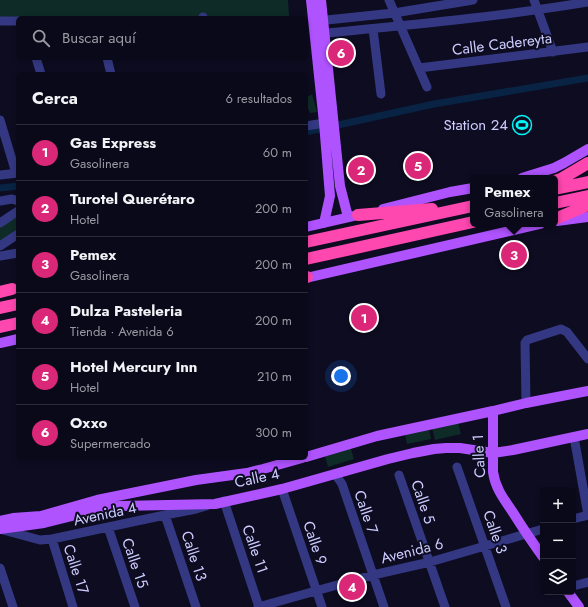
<!DOCTYPE html>
<html lang="es">
<head>
<meta charset="utf-8">
<style>
  :root { --surface:#0a0919; --page:#181726; --text:#f1f3f6; --muted:#999aa2; --line:#2a2a38; --accent:#db2777 }
  body { margin:0; font-family:Jost,sans-serif; background:var(--page); color:var(--text) }
  .controls { position:absolute; right:12px; bottom:12px; display:grid; overflow:hidden; border-radius:6px; box-shadow:0 2px 6px #0003 }
  .controls button { width:36px; height:36px; display:grid; place-items:center; padding:0; border:0; border-bottom:1px solid var(--line); background:var(--surface); color:var(--text); font:20px sans-serif }
  .you { position:absolute; left:341px; top:376px; width:14px; height:14px; margin:-10px; border:3px solid #fff; border-radius:50%; background:#1a73e8; box-shadow:0 0 0 6px #1a73e833 }
  .badge { display:grid; place-items:center; width:26px; height:26px; border-radius:50%; background:var(--accent); color:#fff; font-size:13px; font-weight:700 }
  .pin { position:absolute; translate:-50% -50%; border:2px solid #fff; box-shadow:0 1px 4px #0006 }
  .popup { position:absolute; left:470px; top:175px; width:88px; height:52px; box-sizing:border-box; display:grid; place-content:center; border-radius:6px; background:var(--surface); filter:drop-shadow(0 1px 3px #0005); font-size:13px; white-space:nowrap; color:var(--muted) }
  .popup b { font-size:15px; color:var(--text) }
  .popup::after { content:''; position:absolute; left:50%; top:100%; margin-left:-8px; border:8px solid transparent; border-top-color:var(--surface) }
  .list { margin:0; padding:0; list-style:none }
  h2 { display:flex; justify-content:space-between; align-items:center; height:52px; margin:0; padding:0 16px; font-size:17px }
  h2 small { font-size:13px; font-weight:400; color:var(--muted) }
  .list li { display:grid; grid-template-columns:26px 1fr auto; gap:12px; align-items:center; box-sizing:border-box; height:56px; padding:0 16px; border-top:1px solid var(--line) }
  .list b { display:block; font-size:15px; white-space:nowrap }
  .list p { margin:0; font-size:13px; white-space:nowrap; color:var(--muted) }
  .list em { font-size:13px; font-style:normal; color:var(--muted) }
  .icon { flex:none; width:22px; height:22px; fill:none; stroke:currentColor; stroke-width:2; stroke-linecap:round; stroke-linejoin:round }
  .map { position:relative; flex:none; width:588px; height:607px; overflow:hidden }
  .search { position:absolute; background:var(--surface); box-shadow:0 2px 6px #0003; left:16px; top:16px; width:292px; height:44px; display:flex; align-items:center; gap:10px; box-sizing:border-box; padding:0 14px; border-radius:6px; color:var(--muted); font-size:15px }
  .panel { position:absolute; background:var(--surface); box-shadow:0 2px 6px #0003; left:16px; top:72px; width:292px; height:388px; border-radius:6px }
  .map>svg:first-child { display:block }
  .green { fill:#0e2b28 }
  .lines { fill:none; stroke-linecap:round; stroke-linejoin:round }
  .canal { stroke:#082344; stroke-width:7 }
  .building { fill:#1c1743; stroke:#2f2771 }
  .minor { stroke:#343883; stroke-width:9 }
  .major { stroke:#af53ff; stroke-width:10 }
  .highway { stroke:#ff47b0; stroke-width:12 }
  .labels { text-anchor:middle; stroke-width:4; stroke-linejoin:round; paint-order:stroke }
  .street-label { font-size:15px; fill:#cdccff; stroke:#0d0c21 }
  .poi-label { font-size:15px; fill:#cdccff; stroke:#0d0c21; text-anchor:end }
</style>
</head>
<body>
<div class="map">
<svg width="588" height="607" viewBox="0 0 588 607">
  <rect width="100%" height="100%" fill="#0d0c21"/>
  <path class="green" d="M0 0H288L289 16 0 17Z
    M312 94 317 112 310 113 306 104V98Z
    M18 214V229L0 242V226Z
    M458 422 461 434 435 440 432 428Z
    M429 429 431 439 407 444 405 434Z
    M350 446 354 459 328 467 324 453Z"/>
  <g class="lines">
    <path class="canal" d="M338 125 434 104 588 78
      M306 132 319 129
      M0 188 18 186"/>
  </g>
  <path class="building" d="M520 244 524 263 508 267 504 248Z
    M370 308 373 326 358 329 355 310Z"/>
  <g class="lines">
    <path class="minor" d="M389 0 427 87
      M534 0 553 52
      M203 18V17
      M0 21H18
      M317 21 394 13 473 0
      M373 29 381 94
      M317 34C408 25 498 17 588 2
      M36 58 41 74
      M107 58 111 74
      M419 68 588 47
      M0 120 16 173
      M306 126 330 122
      M0 175 18 173
      M0 201 12 199 18 201
      M0 223 18 211
      M0 246 18 234
      M0 256 18 253
      M526 403 525 343 527 340 561 329 567 332 588 359
      M574 437 588 515
      M457 467 506 607
      M335 474 342 484 384 607
      M399 475 445 607
      M282 489 322 607
      M224 501 259 607
      M165 515 196 607
      M573 519 588 515
      M108 527 135 607
      M0 529 40 540 52 539 165 515 196 509 206 506
      M52 539 73 607
      M0 568 13 607
      M573 586 588 582
      M258 607 373 575 430 562 485 546 543 529"/>
    <path class="major" d="M311 0 324 123 330 196 324 223
      M321 0 340 186 348 217
      M522 178 554 168 564 163 588 149
      M383 209 450 192 473 188
      M557 221 588 217
      M306 227 354 216
      M306 278 540 224
      M0 343 18 339
      M493 411V472C495 487 503 498 512 511 522 527 532 542 543 557
      M306 457 377 436 493 411 526 403 588 391
      M0 521 13 518 41 516 97 500 196 480 247 473 263 469 302 458
      M0 529 44 523 100 509 120 506 215 504 282 489 388 459 413 453 434 449 446 448H460L493 453 513 450 588 434
      M568 592 579 607"/>
    <path class="highway" d="M555 181 561 179 588 163
      M555 189 588 182
      M555 203 588 196
      M358 215 432 209
      M555 219 588 205
      M306 242 473 206
      M306 259 473 222
      M306 277H307
      M0 292 12 289
      M0 308 18 304
      M0 327 18 323"/>
  </g>
  <defs>
    <symbol id="stadium-ring" viewBox="-11 -11 22 22"><circle r="9.5" fill="#0d0c21" stroke="#00f5f7" stroke-width="1.5"/><path d="M0-5a6.5 5 0 1 0 0 10a6.5 5 0 1 0 0-10ZM-3.5-1.8h7v3.6h-7Z" fill="#00f5f7"/></symbol>
  </defs>
  <g fill-rule="evenodd">
    <use href="#stadium-ring" x="511" y="114" width="22" height="22"/>
  </g>
  <g class="labels">
    <g class="street-label">
      <text transform="translate(502 44) rotate(-7)" y="5">Calle Cadereyta</text>
      <text transform="translate(479 456) rotate(-93)" y="5">Calle 1</text>
      <text transform="translate(257 478) rotate(-12)" y="5">Calle 4</text>
      <text transform="translate(423 502) rotate(71)" y="5">Calle 5</text>
      <text transform="translate(366 512) rotate(71)" y="5">Calle 7</text>
      <text transform="translate(105 514) rotate(-12)" y="5">Avenida 4</text>
      <text transform="translate(495 532) rotate(71)" y="5">Calle 3</text>
      <text transform="translate(315 543) rotate(71)" y="5">Calle 9</text>
      <text transform="translate(255 549) rotate(71)" y="5">Calle 11</text>
      <text transform="translate(412 551) rotate(-14)" y="5">Avenida 6</text>
      <text transform="translate(194 556) rotate(72)" y="5">Calle 13</text>
      <text transform="translate(135 563) rotate(71)" y="5">Calle 15</text>
      <text transform="translate(76 569) rotate(72)" y="5">Calle 17</text>
    </g>
    <g class="poi-label">
      <text x="508" y="130">Station 24</text>
    </g>
  </g>
</svg>
<div class="controls">
<button>+</button>
<button>−</button>
<button><svg class="icon" aria-label="layers" viewBox="0 0 24 24"><path d="M12 4l9 5-9 5-9-5zM3 14l9 5 9-5"/></svg></button>
</div>
<div class="you"></div>
<div class="pin badge" style="left:364px;top:318px">1</div>
<div class="pin badge" style="left:361px;top:170px">2</div>
<div class="pin badge" style="left:514px;top:255px">3</div>
<div class="popup"><b>Pemex</b>Gasolinera</div>
<div class="pin badge" style="left:352px;top:587px">4</div>
<div class="pin badge" style="left:418px;top:166px">5</div>
<div class="pin badge" style="left:341px;top:53px">6</div>
<div class="search"><svg class="icon" aria-label="search" viewBox="0 0 24 24"><circle cx="10" cy="10" r="6"/><path d="M15 15l6 6"/></svg>Buscar aquí</div>
<section class="panel">
<h2>Cerca<small>6 resultados</small></h2>
<ul class="list">
<li><span class="badge">1</span><div><b>Gas Express</b><p>Gasolinera</p></div><em>60 m</em></li>
<li><span class="badge">2</span><div><b>Turotel Querétaro</b><p>Hotel</p></div><em>200 m</em></li>
<li><span class="badge">3</span><div><b>Pemex</b><p>Gasolinera</p></div><em>200 m</em></li>
<li><span class="badge">4</span><div><b>Dulza Pasteleria</b><p>Tienda · Avenida 6</p></div><em>200 m</em></li>
<li><span class="badge">5</span><div><b>Hotel Mercury Inn</b><p>Hotel</p></div><em>210 m</em></li>
<li><span class="badge">6</span><div><b>Oxxo</b><p>Supermercado</p></div><em>300 m</em></li>
</ul>
</section>
</div>
</body>
</html>
